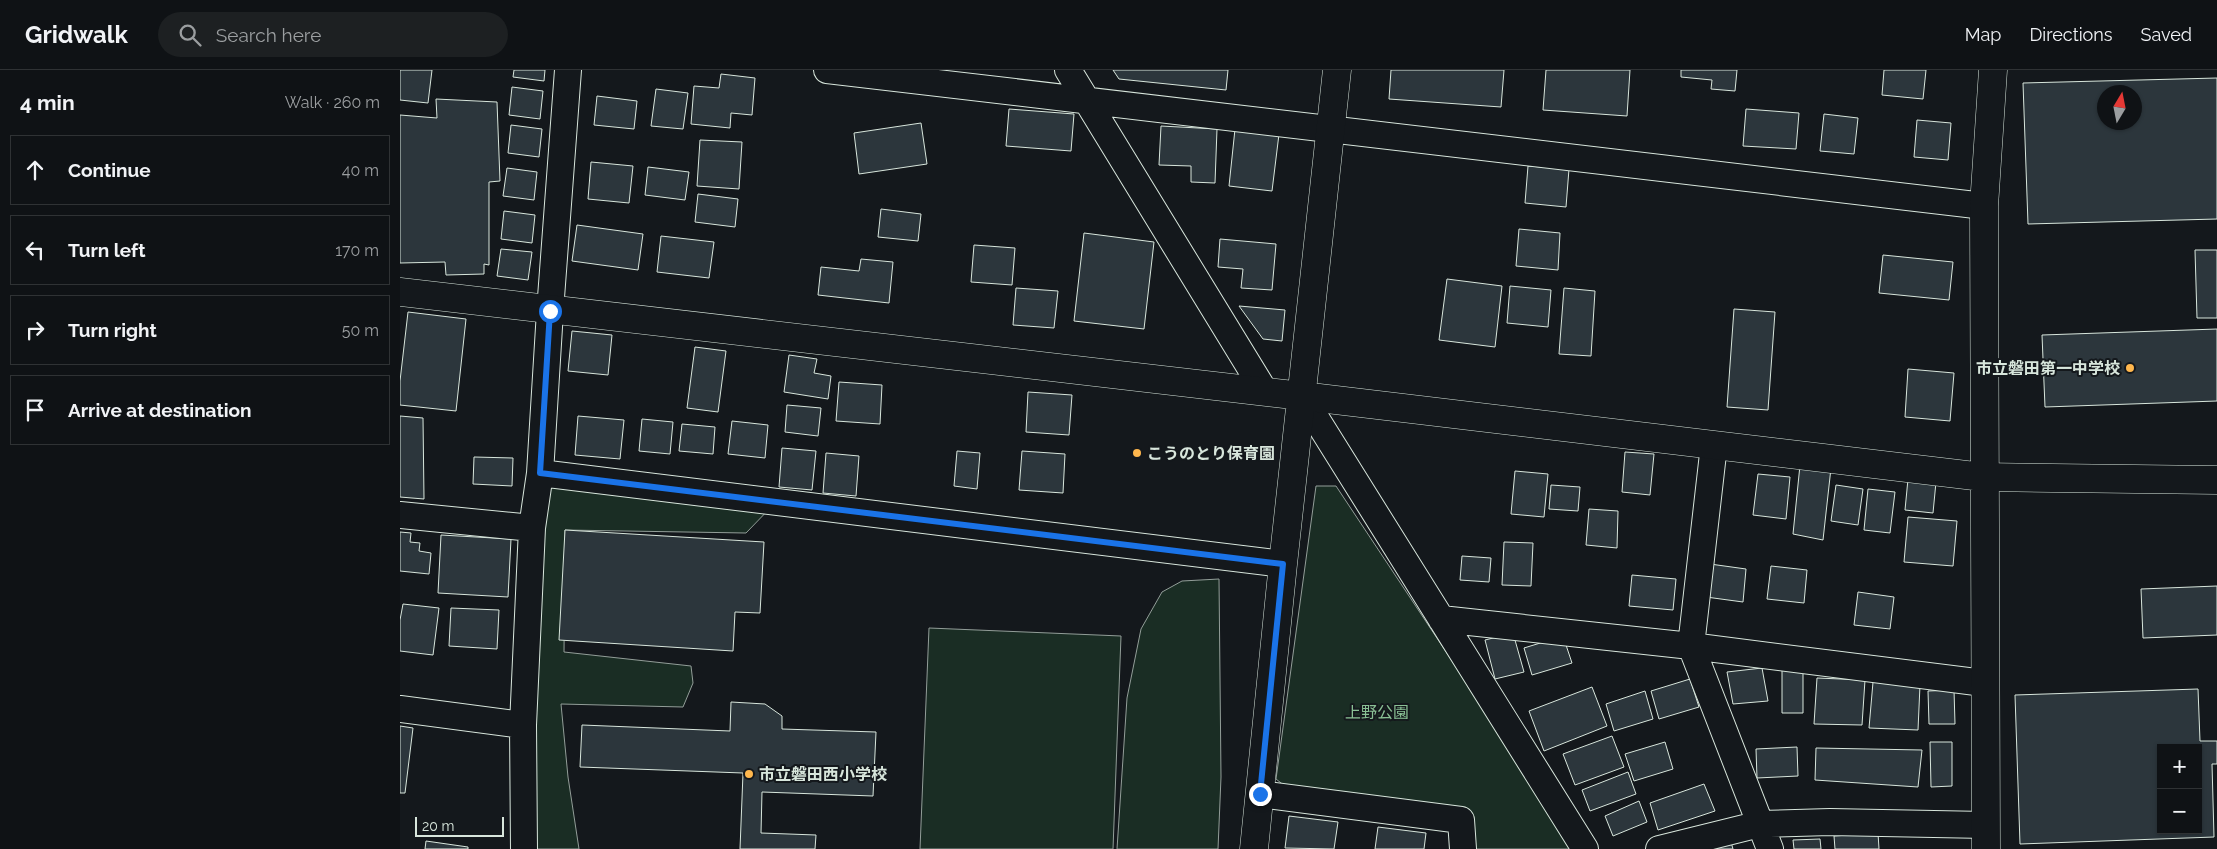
<!DOCTYPE html>
<html lang="en">
<head>
<meta charset="utf-8">
<style>
  :root { --surface:#0f1215; --page:#1d2022; --text:#f1f3f6; --muted:#9b9ea0; --line:#2f3234 }
  body { margin:0; font-family:Raleway,"Noto Sans JP",sans-serif; background:var(--page); color:var(--text) }
  .controls { position:absolute; right:15px; bottom:15px; display:grid; overflow:hidden; border-radius:0px; box-shadow:0 1px 4px #0004 }
  .controls button { width:45px; height:45px; display:grid; place-items:center; padding:0; border:0; border-bottom:1px solid var(--line); background:var(--surface); color:var(--text); font:25px sans-serif }
  .compass { position:absolute; left:1697px; top:15px; width:45px; height:45px; border-radius:50%; background:var(--surface); box-shadow:0 1px 4px #0004; rotate:10deg }
  .scale { position:absolute; left:15px; bottom:12px; width:89px; box-sizing:border-box; padding-left:5px; border:2px solid #d8e6dc; border-top:0; font-size:14px; line-height:18px; white-space:nowrap; color:#d8e6dc; -webkit-text-stroke:4px #14181c; paint-order:stroke }
  .stop { position:absolute; width:15px; height:15px; margin:-11px; border:4px solid #1a73e8; border-radius:50%; background:#fff }
  .stop.end { background:#1a73e8; border-color:#fff; box-shadow:0 1px 5px #0008 }
  .list { margin:0; padding:0; list-style:none }
  h2 { display:flex; justify-content:space-between; align-items:center; height:65px; margin:0; padding:0 20px; font-size:21px }
  h2 small { font-size:16px; font-weight:400; color:var(--muted) }
  .list li { display:grid; grid-template-columns:32px 1fr auto; gap:15px; align-items:center; box-sizing:border-box; height:70px; margin:0 10px 10px; padding:0 10px; border:1px solid var(--line); border-radius:0px }
  .list b { display:block; font-size:19px; white-space:nowrap }
  .list em { font-size:16px; font-style:normal; color:var(--muted) }
  .icon { flex:none; width:28px; height:28px; fill:none; stroke:currentColor; stroke-width:2; stroke-linecap:round; stroke-linejoin:round }
  .map { position:relative; flex:none; width:1817px; height:779px; overflow:hidden }
  header { display:flex; align-items:center; gap:30px; box-sizing:border-box; height:70px; padding:0 25px; background:var(--surface); border-bottom:1px solid var(--line) }
  header strong { font-size:24px }
  nav { display:flex; gap:28px; margin-inline-start:auto; font-size:18px }
  .search { width:350px; height:45px; background:var(--page); display:flex; align-items:center; gap:12px; box-sizing:border-box; padding:0 18px; border-radius:28px; color:var(--muted); font-size:19px }
  main { display:flex }
  aside { flex:1; background:var(--surface) }
  .map>svg:first-child { display:block }
  .green { fill:#1a2d24; stroke:#939e99 }
  .building { fill:#2c363c; stroke:#d8e6dc; fill-rule:evenodd }
  .lines { fill:none; stroke-linecap:round; stroke-linejoin:round }
  .street-casing { stroke:#d8e6dc; stroke-width:28 }
  .secondary-casing { stroke:#d8e6dc; stroke-width:29 }
  .street { stroke:#14181c; stroke-width:26 }
  .secondary { stroke:#14181c; stroke-width:28 }
  .route { stroke:#1a73e8; stroke-width:6 }
  .poi-dot { fill:#ffb74d; stroke:#14181c; stroke-width:2 }
  .labels { text-anchor:middle; stroke-width:4; stroke-linejoin:round; paint-order:stroke }
  .poi-label { font-size:16px; font-weight:bold; fill:#d8e6dc; stroke:#14181c; text-anchor:start }
  .park-label { font-size:16px; fill:#8ac095; stroke:#14181c }
</style>
</head>
<body>
<header>
<strong>Gridwalk</strong>
<div class="search"><svg class="icon" aria-label="search" viewBox="0 0 24 24"><circle cx="10" cy="10" r="6"/><path d="M15 15l6 6"/></svg>Search here</div>
<nav><a>Map</a><a>Directions</a><a>Saved</a></nav>
</header>
<main>
<aside>
<h2>4 min<small>Walk · 260 m</small></h2>
<ul class="list">
<li><svg class="icon" aria-label="ahead" viewBox="0 0 24 24"><path d="M12 20V5M6 11l6-6 6 6"/></svg><div><b>Continue</b></div><em>40 m</em></li>
<li><svg class="icon" aria-label="left" viewBox="0 0 24 24"><path d="M17 20v-9H6M10 6l-5 5 5 5"/></svg><div><b>Turn left</b></div><em>170 m</em></li>
<li><svg class="icon" aria-label="right" viewBox="0 0 24 24"><path d="M7 20v-9h11M14 6l5 5-5 5"/></svg><div><b>Turn right</b></div><em>50 m</em></li>
<li><svg class="icon" aria-label="arrive" viewBox="0 0 24 24"><path d="M6 21V4h12l-3 4 3 4H6"/></svg><div><b>Arrive at destination</b></div></li>
</ul>
</aside>
<div class="map">
<svg width="1817" height="779" viewBox="0 0 1817 779">
  <rect width="100%" height="100%" fill="#14181c"/>
  <path class="green" d="M145 412 376 432 346 463 165 460 164 582 291 596 293 613 283 637 161 634 168 707 179 779H126Z
    M916 416H936L1177 779H1070L1068 759 895 724 876 709Z
    M819 509 821 707 818 779H717L727 628 741 559 762 522 782 511Z
    M529 558 721 566 713 779H520Z"/>
  <path class="building" d="M0 0H32L28 33 0 30Z
    M114 0H145L144 11 113 7Z
    M713 0H828L826 20 719 9Z
    M991 0H1104L1101 37 989 29Z
    M1146 0H1230L1227 46 1143 40Z
    M1281 0H1337L1335 21 1311 19 1312 10 1281 7Z
    M1484 0H1526L1523 29 1482 25Z
    M321 4 355 8 352 45 331 43 330 58 291 54 294 16 319 18Z
    M1817 8V149L1628 154 1623 13ZM1704 22H1734V52H1704Z
    M112 17 143 21 140 49 109 45Z
    M256 19 288 23 283 59 251 56Z
    M197 26 237 31 234 59 194 55Z
    M36 29 97 32 100 111 89 112V195L84 194V204L46 205 45 192 0 193V45L37 48Z
    M609 39 674 44 671 81 606 76Z
    M1346 39 1399 43 1396 79 1343 76Z
    M1424 44 1458 48 1454 84 1420 81Z
    M1517 50 1551 53 1548 90 1514 87Z
    M521 53 527 94 459 104 454 63Z
    M111 55 142 59 139 87 108 83Z
    M761 56 817 59 815 113 791 112V96L759 95Z
    M835 59 879 64 872 121 829 116Z
    M300 70 342 72 339 119 297 116Z
    M191 92 233 96 229 133 188 129Z
    M1128 96 1169 99 1166 137 1125 133Z
    M248 97 289 102 285 130 245 125Z
    M107 98 137 102 134 130 103 126Z
    M298 124 338 129 335 157 295 152Z
    M481 139 521 144 518 171 478 167Z
    M104 141 135 145 132 173 101 169Z
    M177 155 243 164 238 200 172 191Z
    M1119 159 1160 163 1158 200 1116 196Z
    M684 163 754 172 744 259 674 251Z
    M261 166 314 172 309 208 257 202Z
    M820 169 876 174 872 220 841 218 843 199 818 197Z
    M574 175 615 178 612 215 571 212Z
    M101 179 132 182 128 210 97 206Z
    M1795 180H1817V248H1797Z
    M1483 185 1553 192 1549 230 1479 223Z
    M461 189 493 192 489 233 418 225 421 197 459 201Z
    M1047 209 1102 216 1095 277 1039 270Z
    M1110 216 1151 220 1148 257 1107 253Z
    M616 218 658 221 654 258 613 255Z
    M1164 218 1195 221 1191 286 1159 284Z
    M839 236 885 240 882 271 863 269Z
    M1334 239 1375 242 1368 340 1327 337Z
    M8 242 66 249 56 341 0 335V311Z
    M1817 259V331L1645 337 1642 265Z
    M172 261 212 265 208 305 168 301Z
    M295 277 326 281 318 342 287 338Z
    M389 285 417 289 414 303 431 306 428 329 384 322Z
    M1508 299 1554 303 1550 351 1505 347Z
    M439 312 482 315 480 354 436 351Z
    M628 322 672 325 669 365 626 362Z
    M387 335 421 338 418 366 385 362Z
    M0 346 23 348 24 429 0 427Z
    M178 346 224 350 220 389 175 385Z
    M242 349 273 352 270 384 239 381Z
    M332 351 368 355 365 388 328 384Z
    M282 354 315 357 313 384 279 381Z
    M382 378 416 381 412 420 379 417Z
    M557 381 580 383 577 419 554 416Z
    M622 381 665 384 663 423 619 420Z
    M1225 382 1254 384 1250 425 1222 422Z
    M426 383 459 386 456 426 423 423Z
    M74 387 113 388 112 416 73 414Z
    M1400 395 1431 398 1423 470 1393 464Z
    M1115 401 1148 404 1144 447 1111 444Z
    M1358 404 1390 407 1386 449 1353 445Z
    M1508 409 1536 412 1533 443 1505 440Z
    M1151 415 1180 417 1178 441 1149 439Z
    M1436 415 1463 419 1458 455 1431 451Z
    M1468 419 1495 422 1490 463 1464 460Z
    M1189 439 1218 441 1217 478 1186 475Z
    M1508 447 1557 451 1553 496 1504 492Z
    M165 460 364 472 360 543 335 542 333 581 159 570Z
    M0 462 11 463 10 472 20 473 19 481 31 483 29 504 0 501Z
    M41 465 111 469 108 527 38 523Z
    M1104 472 1133 473 1131 516 1102 515Z
    M1062 486 1091 488 1089 512 1060 510Z
    M1310 494 1346 499 1343 532 1306 527Z
    M1371 496 1407 500 1404 533 1367 529Z
    M1232 505 1276 509 1273 540 1229 536Z
    M1817 516V565L1743 568 1741 519Z
    M1458 522 1494 527 1490 559 1454 555Z
    M3 534 39 538 33 585 0 581V550Z
    M51 538 99 540 97 579 49 576Z
    M1113 563 1124 602 1095 609 1085 570Z
    M1163 566 1172 593 1132 605 1124 578Z
    M1362 598 1368 631 1333 634 1327 602Z
    M1382 599H1403V643H1382Z
    M1417 608 1465 610 1462 655 1414 654Z
    M1290 609 1299 637 1259 649 1251 621Z
    M1473 612 1520 615 1518 660 1469 658Z
    M1192 617 1207 656 1144 681 1129 641Z
    M1798 619 1800 671H1817V694H1812L1814 767 1620 774 1615 625ZM1761 678H1798V760H1761Z
    M1554 620 1555 654H1529L1528 621Z
    M1245 621 1253 649 1214 661 1206 634Z
    M331 632 365 634 382 646V659L476 662 473 726 362 722 361 763 416 765 415 779H340L343 703 180 697 182 655 330 661Z
    M0 656 13 658 5 723H0Z
    M1212 666 1224 697 1175 715 1163 684Z
    M1265 672 1273 699 1234 711 1225 684Z
    M1530 672H1552V716L1531 717Z
    M1397 677 1398 706 1357 708 1356 679Z
    M1416 678 1522 680 1518 717 1415 710Z
    M1228 702 1236 724 1190 741 1182 720Z
    M1304 714 1315 741 1258 760 1250 733Z
    M1239 731 1247 752 1213 766 1205 746Z
    M889 746 938 752 934 779 885 778Z
    M978 757 1026 763 1024 779H975Z
    M1478 763 1479 779H1435L1434 766Z
    M1420 769 1421 779H1394L1393 770Z
    M26 771 68 777V779H25Z
    M1331 772 1333 779H1307Z"/>
  <g class="lines">
    <defs>
      <path id="street" d="M427 0 1584 136
        M668 0 865 322
        M902 326 1185 779
        M1314 375 1291 576 1370 779
        M140 403 883 494
        M0 445 132 458
        M1041 549 1291 576 1584 613
        M0 639 123 655
        M860 724 1061 750 1063 779
        M124 779 123 655 132 458 140 403 150 241 168 0
        M1259 779 1360 754 1430 752 1586 755"/>
      <path id="secondary" d="M0 222 902 326 1583 407 1817 410
        M854 779 883 494 937 0
        M1586 779 1584 136 1593 0"/>
    </defs>
    <use href="#street" class="street-casing"/>
    <use href="#secondary" class="secondary-casing"/>
    <use href="#street" class="street"/>
    <use href="#secondary" class="secondary"/>
  </g>
  <g class="lines">
    <path class="route" d="M150 241 140 403 883 494 860 724"/>
  </g>
  <g class="poi-dot">
    <circle cx="1730" cy="298" r="5"/>
    <circle cx="737" cy="383" r="5"/>
    <circle cx="349" cy="704" r="5"/>
  </g>
  <g class="labels">
    <g class="poi-label">
      <text x="1720" y="304" text-anchor="end">市立磐田第一中学校</text>
      <text x="747" y="389">こうのとり保育園</text>
      <text x="359" y="710">市立磐田西小学校</text>
    </g>
    <g class="park-label">
      <text x="977" y="648">上野公園</text>
    </g>
  </g>
</svg>
<div class="controls">
<button>+</button>
<button>−</button>
</div>
<svg class="compass" viewBox="-18 -18 36 36"><path d="M0-13l5 13h-10z" fill="#e53935"/><path d="M0 13l5-13h-10z" fill="#9b9ea0"/></svg>
<div class="scale">20 m</div>
<div class="stop" style="left:150px;top:241px"></div>
<div class="stop end" style="left:860px;top:724px"></div>
</div>
</main>
</body>
</html>
